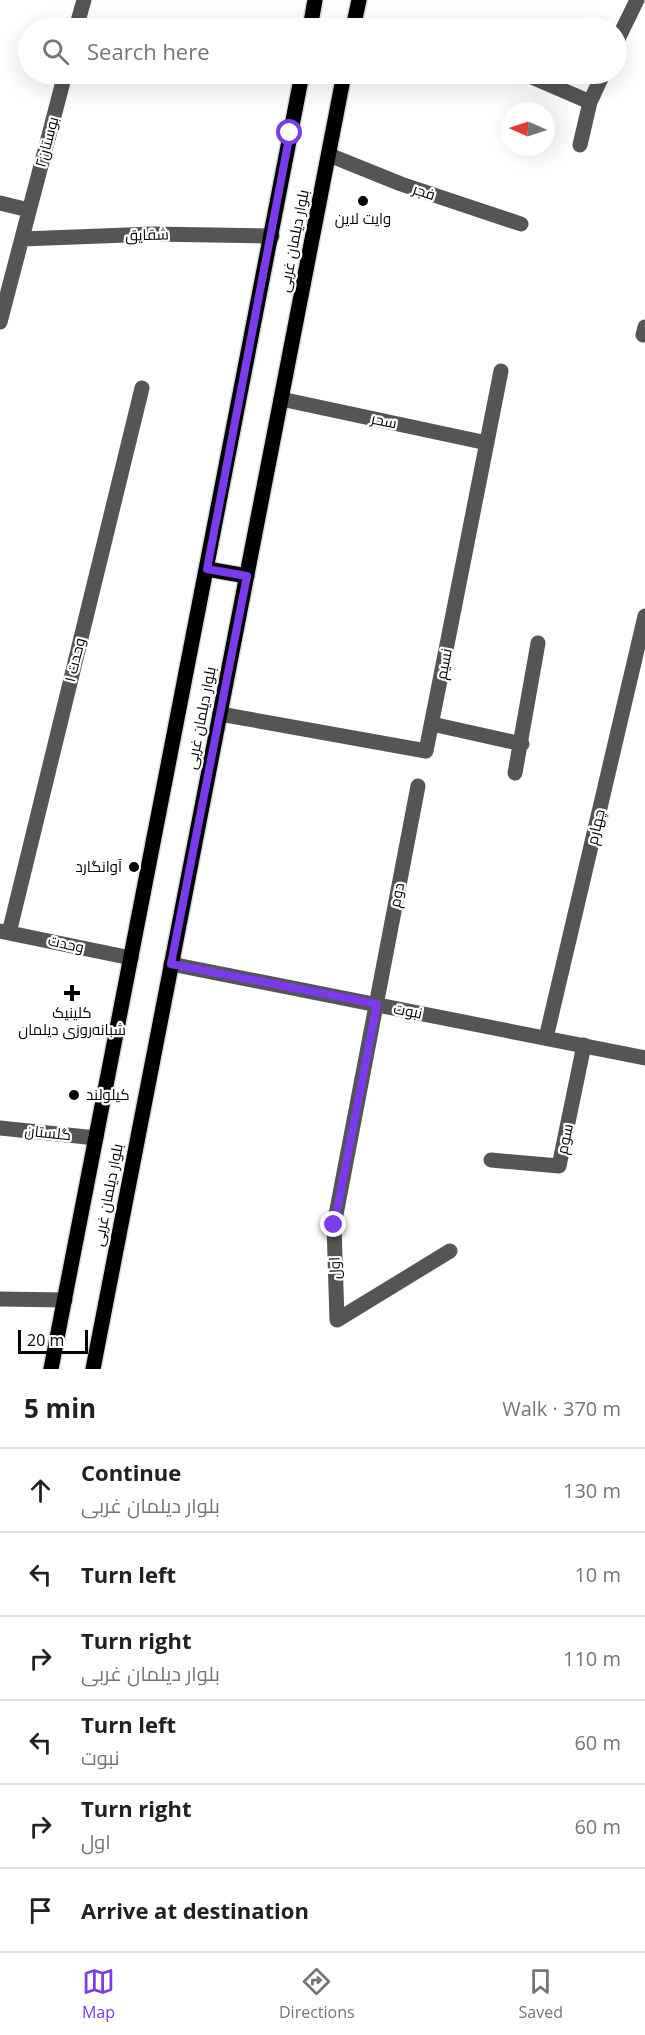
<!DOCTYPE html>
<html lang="en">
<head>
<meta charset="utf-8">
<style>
  :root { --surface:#fff; --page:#f2f2f2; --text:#202124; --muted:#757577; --line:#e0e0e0; --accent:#7c3aed }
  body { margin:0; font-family:"Open Sans",Cairo,sans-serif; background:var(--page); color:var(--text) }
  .compass { position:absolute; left:501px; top:102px; width:54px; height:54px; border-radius:50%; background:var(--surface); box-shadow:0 6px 24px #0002; rotate:273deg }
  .scale { position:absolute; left:18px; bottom:15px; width:70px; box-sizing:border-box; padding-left:6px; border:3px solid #000; border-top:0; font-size:16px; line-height:21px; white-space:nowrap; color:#000; -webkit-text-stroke:4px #fff; paint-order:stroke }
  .stop { position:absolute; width:18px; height:18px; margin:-14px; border:4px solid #7c3aed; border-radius:50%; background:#fff }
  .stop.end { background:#7c3aed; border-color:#fff; box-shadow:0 2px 6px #0008 }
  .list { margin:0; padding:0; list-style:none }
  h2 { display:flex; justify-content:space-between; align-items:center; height:78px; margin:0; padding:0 24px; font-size:26px }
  h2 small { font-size:20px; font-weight:400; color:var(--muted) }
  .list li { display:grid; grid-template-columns:39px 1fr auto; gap:18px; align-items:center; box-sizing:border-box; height:84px; padding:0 24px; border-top:2px solid var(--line) }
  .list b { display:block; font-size:22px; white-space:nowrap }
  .list p { margin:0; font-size:20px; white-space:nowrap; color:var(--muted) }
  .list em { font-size:20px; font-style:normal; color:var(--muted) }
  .icon { flex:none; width:33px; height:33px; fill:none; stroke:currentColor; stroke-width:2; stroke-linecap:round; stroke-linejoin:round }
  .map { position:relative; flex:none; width:645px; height:1369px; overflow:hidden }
  .search { position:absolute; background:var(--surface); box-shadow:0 6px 24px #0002; left:18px; right:18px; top:18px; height:66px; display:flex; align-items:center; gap:15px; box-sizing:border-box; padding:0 21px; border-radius:33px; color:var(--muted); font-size:22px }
  .sheet { height:582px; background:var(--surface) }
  nav { display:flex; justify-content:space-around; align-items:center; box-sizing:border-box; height:84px; border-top:2px solid var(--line); background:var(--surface); font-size:16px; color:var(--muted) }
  nav a { display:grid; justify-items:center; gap:3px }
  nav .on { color:var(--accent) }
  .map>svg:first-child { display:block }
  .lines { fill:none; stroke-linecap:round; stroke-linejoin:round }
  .major-casing { stroke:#dbdbdb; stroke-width:18 }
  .minor { stroke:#555; stroke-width:15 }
  .major { stroke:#000; stroke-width:15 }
  .route { stroke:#7c3aed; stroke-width:8 }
  .poi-dot { fill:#000; stroke:#fff; stroke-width:2 }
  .labels { text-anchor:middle; stroke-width:4.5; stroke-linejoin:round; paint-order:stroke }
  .street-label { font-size:15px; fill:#000; stroke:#fff }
  .poi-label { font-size:15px; fill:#000; stroke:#fff }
</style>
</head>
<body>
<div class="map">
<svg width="645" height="1369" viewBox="0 0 645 1369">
  <rect width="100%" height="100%" fill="#fff"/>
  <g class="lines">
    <defs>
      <path id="major" d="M310 28 315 0
        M353 28 359 0
        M207 569 247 576
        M51 1369 302 74
        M93 1369 344 74"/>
    </defs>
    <use href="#major" class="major-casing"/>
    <path class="minor" d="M76 28 84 0
      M616 43 637 0
      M525 74 590 102
      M580 145 590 102 603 74
      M329 155 401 184 521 224
      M0 203 29 210
      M22 239 153 234 272 236
      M0 322 65 74
      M643 335 645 327
      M281 399 487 443
      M220 714 426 751 501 371
      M432 724 522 744
      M515 773 538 643
      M418 786 334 1225 337 1320 450 1251
      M0 931 131 958
      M9 933 142 388
      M171 964 645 1058
      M546 1038 645 616
      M0 1128 96 1138
      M491 1160 559 1166 584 1045
      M0 1299 65 1300"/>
    <use href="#major" class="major"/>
  </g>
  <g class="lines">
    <path class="route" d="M290 133 207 569 247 576 171 964 377 1004 334 1225"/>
  </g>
  <g class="poi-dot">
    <circle cx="363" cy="201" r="6"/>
    <circle cx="134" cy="867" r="6"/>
    <path d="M69 984h6v6h6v6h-6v6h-6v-6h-6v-6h6z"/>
    <circle cx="74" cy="1095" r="6"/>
  </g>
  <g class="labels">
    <g class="street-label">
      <text transform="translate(47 142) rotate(-75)" y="5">بوستان۲</text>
      <text transform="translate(424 192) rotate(18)" y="5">فجر</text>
      <text transform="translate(147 235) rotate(-1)" y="5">شقایق</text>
      <text transform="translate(294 241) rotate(-79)" y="5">بلوار دیلمان غربی</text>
      <text transform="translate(384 421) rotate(12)" y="5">سحر</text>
      <text transform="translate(75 660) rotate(-76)" y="5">وحدت ۱</text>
      <text transform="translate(444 664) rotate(-79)" y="5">نسیم</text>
      <text transform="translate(201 718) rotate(-79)" y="5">بلوار دیلمان غربی</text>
      <text transform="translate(596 827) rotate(-77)" y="5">چهارم</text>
      <text transform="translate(397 895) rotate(-79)" y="5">دوم</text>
      <text transform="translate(66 944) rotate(12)" y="5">وحدت</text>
      <text transform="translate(408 1011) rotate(11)" y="5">نبوت</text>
      <text transform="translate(48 1133) rotate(6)" y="5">گلستان</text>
      <text transform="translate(565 1139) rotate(-78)" y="5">سوم</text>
      <text transform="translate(108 1195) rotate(-79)" y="5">بلوار دیلمان غربی</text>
      <text transform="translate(335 1268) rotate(-92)" y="5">اول</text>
    </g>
    <g class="poi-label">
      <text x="363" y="224">وایت لاین</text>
      <text x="122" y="872" text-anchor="end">آوانگارد</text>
      <text x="72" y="1018">کلینیک<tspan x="72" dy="17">شبانه‌روزی دیلمان</tspan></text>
      <text x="86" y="1100" text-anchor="start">کیلولند</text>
    </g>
  </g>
</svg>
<svg class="compass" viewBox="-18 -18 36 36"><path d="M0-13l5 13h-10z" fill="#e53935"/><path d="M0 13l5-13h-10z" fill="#757577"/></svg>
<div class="scale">20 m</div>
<div class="stop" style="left:290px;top:133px"></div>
<div class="stop end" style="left:334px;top:1225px"></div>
<div class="search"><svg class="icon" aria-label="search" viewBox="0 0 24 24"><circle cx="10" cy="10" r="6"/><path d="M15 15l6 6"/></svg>Search here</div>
</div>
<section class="sheet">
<h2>5 min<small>Walk · 370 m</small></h2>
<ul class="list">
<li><svg class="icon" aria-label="ahead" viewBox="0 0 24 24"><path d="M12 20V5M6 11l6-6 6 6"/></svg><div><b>Continue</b><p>بلوار دیلمان غربی</p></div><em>130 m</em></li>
<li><svg class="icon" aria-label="left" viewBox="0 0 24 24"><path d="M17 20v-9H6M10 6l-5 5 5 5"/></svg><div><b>Turn left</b></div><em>10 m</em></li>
<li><svg class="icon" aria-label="right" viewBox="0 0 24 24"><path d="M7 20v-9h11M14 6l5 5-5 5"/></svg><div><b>Turn right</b><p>بلوار دیلمان غربی</p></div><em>110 m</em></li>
<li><svg class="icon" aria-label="left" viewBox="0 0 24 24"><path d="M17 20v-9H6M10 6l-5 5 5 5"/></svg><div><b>Turn left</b><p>نبوت</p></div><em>60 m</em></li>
<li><svg class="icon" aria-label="right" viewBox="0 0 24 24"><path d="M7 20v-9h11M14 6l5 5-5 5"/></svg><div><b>Turn right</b><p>اول</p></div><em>60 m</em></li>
<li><svg class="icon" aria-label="arrive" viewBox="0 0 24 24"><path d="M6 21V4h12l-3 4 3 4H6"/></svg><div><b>Arrive at destination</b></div></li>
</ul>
</section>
<nav>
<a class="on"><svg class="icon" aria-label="map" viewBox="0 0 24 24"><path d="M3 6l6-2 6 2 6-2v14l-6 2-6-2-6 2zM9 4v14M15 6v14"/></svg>Map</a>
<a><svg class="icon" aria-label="directions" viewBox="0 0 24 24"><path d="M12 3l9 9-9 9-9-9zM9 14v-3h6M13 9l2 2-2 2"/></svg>Directions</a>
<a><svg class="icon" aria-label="saved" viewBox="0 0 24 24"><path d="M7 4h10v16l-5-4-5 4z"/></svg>Saved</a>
</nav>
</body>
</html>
